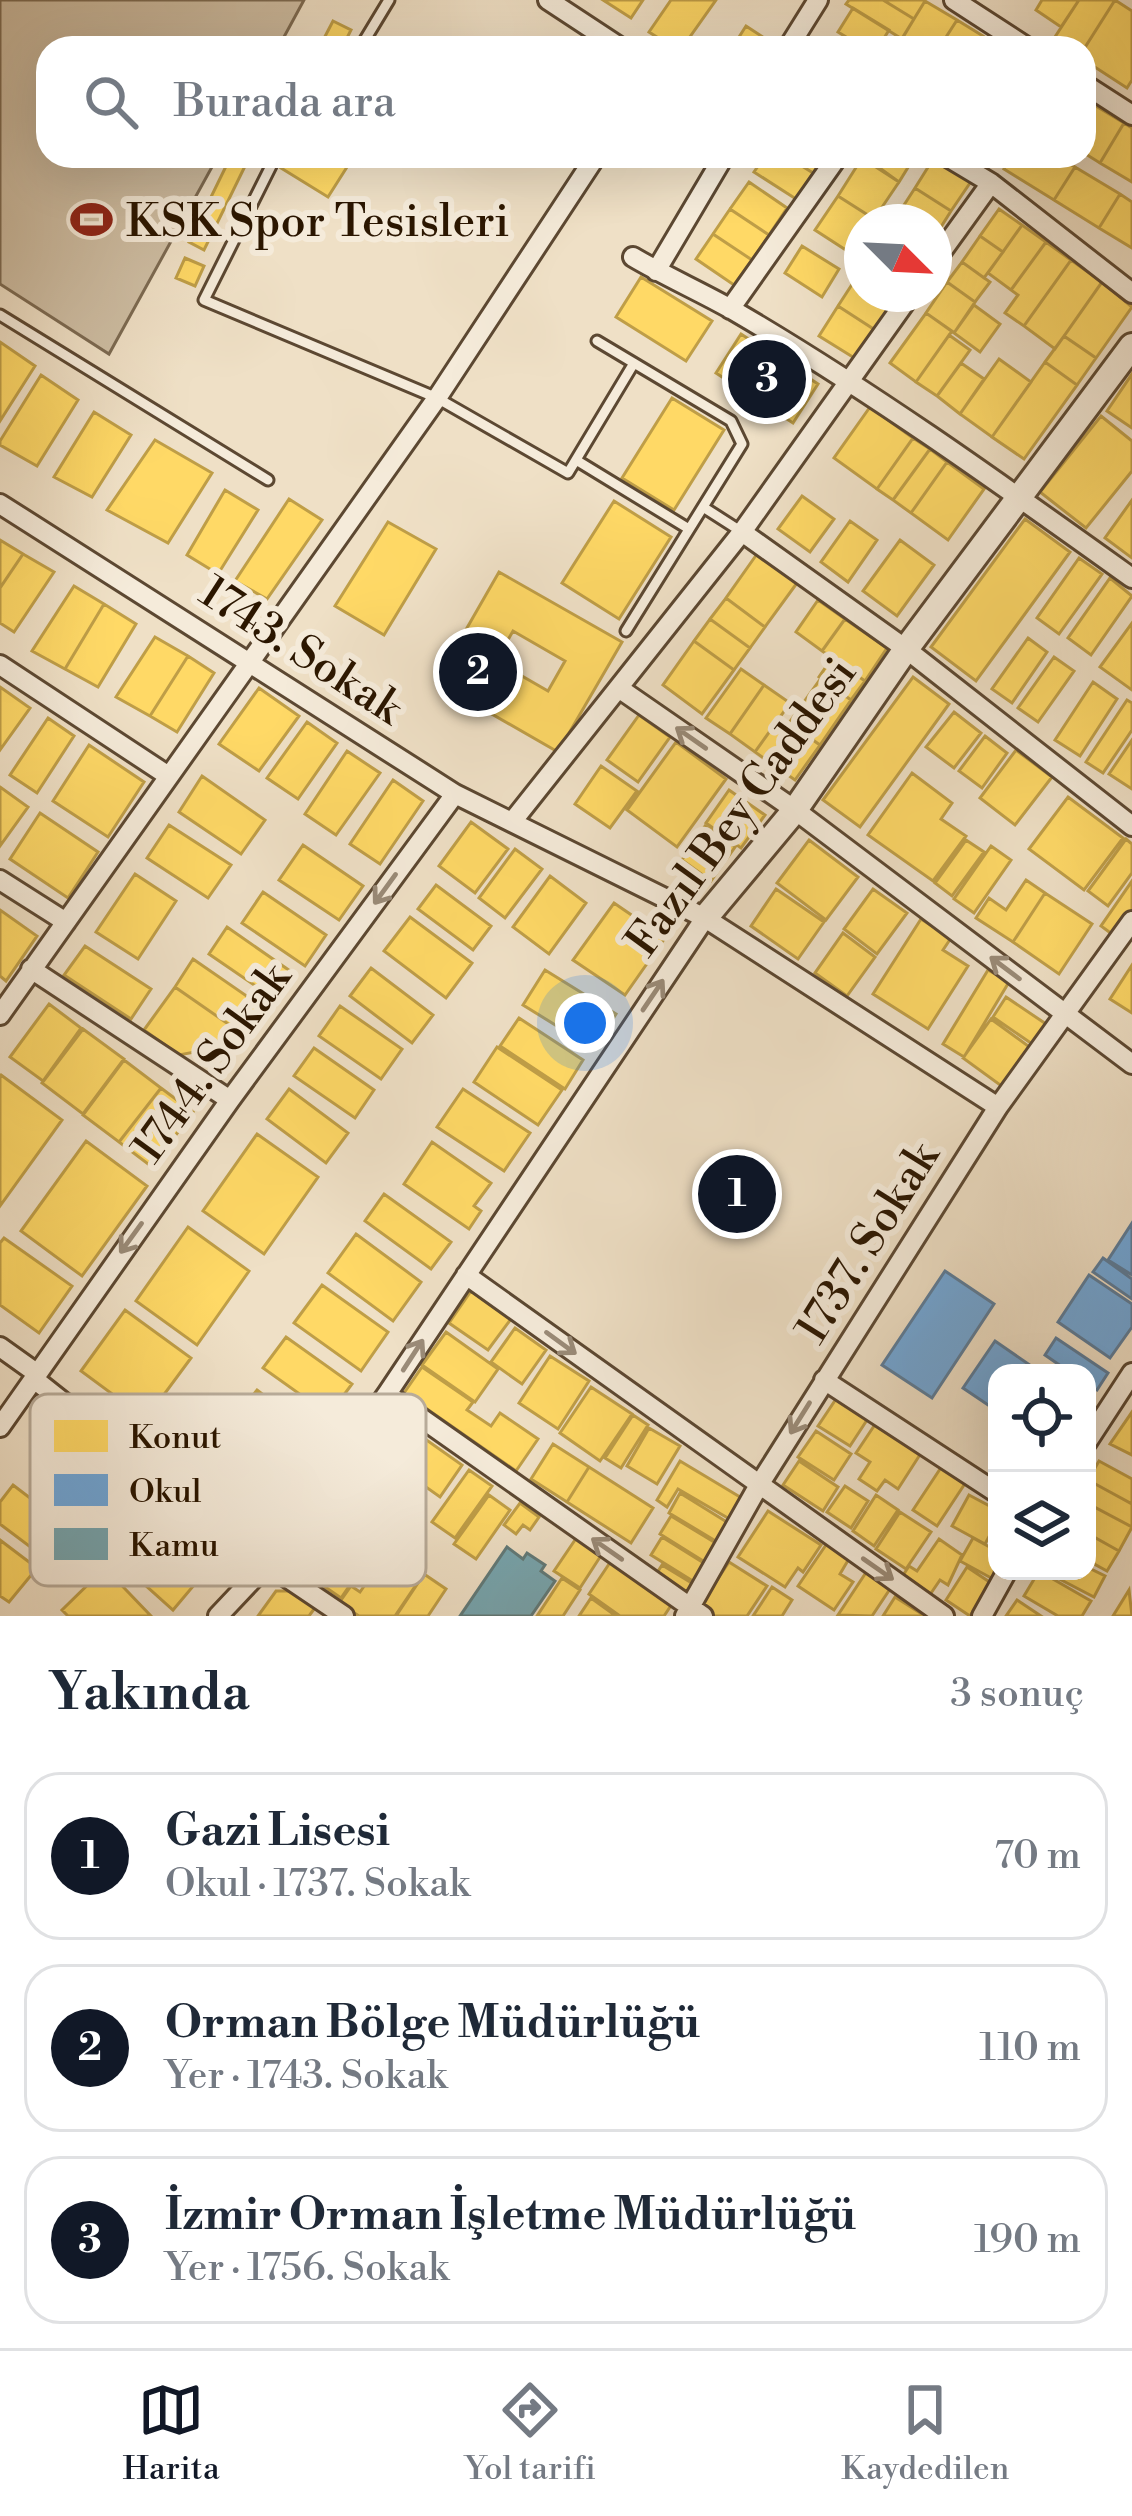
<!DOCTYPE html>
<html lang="tr">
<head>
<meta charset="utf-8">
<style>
  :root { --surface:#fff; --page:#f2f2f3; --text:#1f2937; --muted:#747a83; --line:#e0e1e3; --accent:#111827 }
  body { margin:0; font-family:"Libre Bodoni",serif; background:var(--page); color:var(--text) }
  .controls { position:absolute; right:36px; bottom:36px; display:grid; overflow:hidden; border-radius:24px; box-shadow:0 12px 48px #0002 }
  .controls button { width:108px; height:108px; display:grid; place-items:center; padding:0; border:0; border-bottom:3px solid var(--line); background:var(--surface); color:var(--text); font:60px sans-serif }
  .compass { position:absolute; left:844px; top:204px; width:108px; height:108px; border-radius:50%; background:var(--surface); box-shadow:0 12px 48px #0002; rotate:114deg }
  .you { position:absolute; left:585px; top:1023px; width:42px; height:42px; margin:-30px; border:9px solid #fff; border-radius:50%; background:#1a73e8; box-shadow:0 0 0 18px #1a73e833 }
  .badge { display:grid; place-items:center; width:78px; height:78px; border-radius:50%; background:var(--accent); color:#fff; font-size:39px; font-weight:700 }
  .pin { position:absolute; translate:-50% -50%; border:6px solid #fff; box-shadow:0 3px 12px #0006 }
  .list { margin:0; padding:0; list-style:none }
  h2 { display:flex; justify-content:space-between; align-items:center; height:156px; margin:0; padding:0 48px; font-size:51px }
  h2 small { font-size:39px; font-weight:400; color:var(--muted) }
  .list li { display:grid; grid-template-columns:78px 1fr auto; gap:36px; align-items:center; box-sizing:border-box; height:168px; margin:0 24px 24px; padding:0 24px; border:3px solid var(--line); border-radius:36px }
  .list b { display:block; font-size:45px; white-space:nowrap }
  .list p { margin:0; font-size:39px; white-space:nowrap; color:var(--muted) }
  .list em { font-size:39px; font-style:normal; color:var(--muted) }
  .icon { flex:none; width:66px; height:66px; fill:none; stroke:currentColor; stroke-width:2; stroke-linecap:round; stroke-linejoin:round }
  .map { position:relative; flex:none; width:1132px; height:1616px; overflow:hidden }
  .search { position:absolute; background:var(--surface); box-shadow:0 12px 48px #0002; left:36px; right:36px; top:36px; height:132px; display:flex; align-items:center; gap:30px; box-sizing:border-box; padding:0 42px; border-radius:36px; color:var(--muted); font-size:45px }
  .sheet { height:732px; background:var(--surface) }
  nav { display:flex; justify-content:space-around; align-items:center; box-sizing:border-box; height:168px; border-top:3px solid var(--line); background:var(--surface); font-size:33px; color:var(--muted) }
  nav a { display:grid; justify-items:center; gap:6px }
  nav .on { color:var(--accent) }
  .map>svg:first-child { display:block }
  .green { fill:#cebea4; stroke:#7c6a52; stroke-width:3 }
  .homes { fill:#ffd966; stroke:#bf9e47; stroke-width:3; fill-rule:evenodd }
  .schools { fill:#6fa8dc; stroke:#5b7c9a; stroke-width:3 }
  .public { fill:#76a5af; stroke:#607a7a; stroke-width:3 }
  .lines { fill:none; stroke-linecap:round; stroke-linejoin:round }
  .service-casing { stroke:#5c4832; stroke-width:15 }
  .minor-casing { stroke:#5c4832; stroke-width:24 }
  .tertiary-casing { stroke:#5c4832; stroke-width:30 }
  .service { stroke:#f5ebda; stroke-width:9 }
  .minor { stroke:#f5ebda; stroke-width:18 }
  .tertiary { stroke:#f5ebda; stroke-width:24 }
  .oneway { stroke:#9a8b78 }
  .labels { text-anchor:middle; stroke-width:12; stroke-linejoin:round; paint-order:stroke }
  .poi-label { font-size:45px; fill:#2b1600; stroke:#f5ebda; text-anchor:start }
  .street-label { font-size:45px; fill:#2b1600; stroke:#f5ebda }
  .key { fill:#f5ebda; stroke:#b8ab99; stroke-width:3 }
  .key-label { font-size:33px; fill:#2b1600 }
</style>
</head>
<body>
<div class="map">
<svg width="1132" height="1616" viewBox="0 0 1132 1616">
  <rect width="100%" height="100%" fill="#efe0c6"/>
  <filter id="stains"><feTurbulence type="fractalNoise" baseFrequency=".00167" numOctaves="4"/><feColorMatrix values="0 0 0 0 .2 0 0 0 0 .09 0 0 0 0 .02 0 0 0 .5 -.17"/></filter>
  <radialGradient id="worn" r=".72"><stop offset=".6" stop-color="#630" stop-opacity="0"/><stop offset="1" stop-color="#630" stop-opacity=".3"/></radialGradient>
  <path class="green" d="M0 0H304L278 48H48V156H218L109 354 0 284Z"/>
  <path class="homes" d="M603 0H643L631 18Z
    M671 0H716L682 48H674L649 32Z
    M849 0H883L914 19 902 39 846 4Z
    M883 0H924L925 1 914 19Z
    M1042 0H1079L1061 27 1036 10Z
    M1079 0H1115L1084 49 1066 48 1053 40Z
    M1115 0 1132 11V80L1127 88 1084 60V49Z
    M925 1 957 20 939 48H913L901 40Z
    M853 8 889 30 878 48H864L838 32Z
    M957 20 983 36 976 48H939Z
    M333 21 351 30 342 48H319Z
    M746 26 772 43 768 48H732Z
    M1086 100 1124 123 1100 163 1084 153Z
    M1124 123 1132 128V182L1100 163Z
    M231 156H261L257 164 248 160 204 250 189 242Z
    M288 156H354L328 197 281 168Z
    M765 156H786L813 173 796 199 754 172Z
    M786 156H824L813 173Z
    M863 156H915L899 182Z
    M935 156 972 180 951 211 915 188Z
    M1012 156H1057L1075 167 1054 200 1004 169Z
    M862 158 899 182 874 219 838 196Z
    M1075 167 1120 194 1099 228 1054 200Z
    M749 182 787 208 769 235 730 209Z
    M915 188 951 211 934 238V222H893Z
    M1120 194 1132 202V248L1099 228Z
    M838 196 874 219 862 222V239L852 254 815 230Z
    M730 209 769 235 752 260 713 234Z
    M999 209 1022 225 1003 252 980 236Z
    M1022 225 1046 242 1011 290 988 273Z
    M713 234 752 260 734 285 696 259Z
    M980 236 1003 252 984 278 962 262Z
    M1046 242 1071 260 1024 326 1005 313 1018 295 1011 290Z
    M802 246 839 269 822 297 785 273Z
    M185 258 204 266 195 286 176 278Z
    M1071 260 1102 282 1055 349 1024 326Z
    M962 262 990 282 975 302 947 282Z
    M862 269V294H898L875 330 838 306Z
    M641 277 712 321 686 361 616 317Z
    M947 282 975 302 954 333 926 313Z
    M1102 282 1132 307 1096 358 1064 336Z
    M974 305 1000 324 980 352 954 333Z
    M838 306 875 330 856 359 819 336Z
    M926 313 952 331 916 382 890 363Z
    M741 334 818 384 793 423 716 373Z
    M949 335 970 350 937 396 916 382Z
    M1064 336 1096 358 1077 385 1045 362Z
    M0 342 35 366 0 421Z
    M999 359 1031 382 992 437 960 414Z
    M1045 362 1077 385 1024 459 992 437Z
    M961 363 984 379 960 414 937 396Z
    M1132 374V428L1107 411Z
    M41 375 78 400 37 466 0 445V441Z
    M672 398 724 430 674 510 622 478Z
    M870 407 913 438 877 489 834 458Z
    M94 412 131 435 92 497 54 477Z
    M1101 416 1132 441V471L1086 528 1040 492Z
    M913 438 930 449 893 500 877 489Z
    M155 440 212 473 168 543 107 510Z
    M930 449 947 462 911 513 893 500Z
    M947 462 984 489 948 540 911 513Z
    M225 490 258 510 218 574 187 555Z
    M802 496 834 519 810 552 778 529Z
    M289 499 322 520 267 599 235 581Z
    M1132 500V558L1105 538Z
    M614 501 671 537 619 619 562 583Z
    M1025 519 1070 552 976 681 931 647Z
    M850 521 877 540 848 582 821 562Z
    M388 522 436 549 384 635 335 606Z
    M0 540 23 554 0 588Z
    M900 540 934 565 897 616 863 591Z
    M23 554 54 572 14 632 0 623V588Z
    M757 554 797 583 765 627 726 598Z
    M1079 558 1102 574 1059 634 1037 618Z
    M499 572 622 642 558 752 436 682ZM513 631 565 661 548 691 496 661Z
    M1110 578 1132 596 1091 655 1068 638Z
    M74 586 104 604 65 669 32 651Z
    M726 598 765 627 750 648 710 619Z
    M818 600 845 619 822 651 796 632Z
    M104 604 136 624 98 687 65 669Z
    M710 619 750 648 734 670 694 641Z
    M845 619 887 648 865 681 822 651Z
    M1132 623V690L1100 667Z
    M155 637 188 656 150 716 116 697Z
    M1028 638 1047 652 1012 703 992 689Z
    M694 641 734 670 702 714 663 685Z
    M188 656 214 673 177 732 150 716Z
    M1054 657 1074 671 1038 722 1018 708Z
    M832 658 865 681 851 700 819 677Z
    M741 669 764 685 730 734 706 718Z
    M913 677 949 704 860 827 823 800Z
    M821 678 851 700 820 745 789 723Z
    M1093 682 1117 699 1080 756 1055 740Z
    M764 685 790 703 755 752 730 734Z
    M0 687 30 708 0 750Z
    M259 688 299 716 259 771 219 744Z
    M1127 700 1132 703V730L1103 773 1086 762Z
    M954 712 981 733 954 768 926 747Z
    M639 715 670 737 638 782 607 760Z
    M780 717 820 745 795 780 755 752Z
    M48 718 74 736 37 793 10 775Z
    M307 722 337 743 298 799 267 778Z
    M985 736 1007 753 982 788 959 771Z
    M1132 740V789L1109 774Z
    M676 742 726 779 677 847 627 810Z
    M89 745 144 782 108 837 53 801Z
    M1016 750 1052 777 1015 825 980 798Z
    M347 751 380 773 336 835 305 814Z
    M601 766 637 791 610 828 575 804Z
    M912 773 952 803 941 819 966 836 933 881 868 835Z
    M202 776 265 820 241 854 179 812Z
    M393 780 423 801 380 864 350 844Z
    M0 787 28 807 0 846Z
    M729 790 765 815 741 848 706 823Z
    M1068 797 1123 838 1084 890 1029 849Z
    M40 813 98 852 68 898 10 859Z
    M471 822 508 849 475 893 439 866Z
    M169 825 231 865 208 898 147 858Z
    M705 826 735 847 711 881 682 860Z
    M1126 839 1132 844V873L1108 906 1088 891Z
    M809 840 858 877 826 920 777 883Z
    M966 840 984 852 952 896 935 883Z
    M303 845 363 886 339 920 279 880Z
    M991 846 1011 860 974 913 954 899Z
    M515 849 542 869 505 918 479 898Z
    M135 874 176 901 138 959 96 932Z
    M550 876 586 903 549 954 513 927Z
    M1026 880 1045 893 1013 942 976 918 989 898 1006 910Z
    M1132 881V913L1116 937 1101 926Z
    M436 885 491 926 473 950 418 909Z
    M776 889 824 922 798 959 751 926Z
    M873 889 907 913 877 954 844 929Z
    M263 892 326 935 305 966 242 923Z
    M1045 893 1092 924 1059 974 1013 942Z
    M614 903 665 938 625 995 573 960Z
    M0 910 37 936 6 981 0 976Z
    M410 917 472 963 446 998 384 951Z
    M921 919 951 938 943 950 968 966 928 1029 873 994Z
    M227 927 293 973 276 1000 209 954Z
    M843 933 875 957 847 996 815 973Z
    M85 946 151 989 131 1019 64 975Z
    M193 959 264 1008 244 1035 175 987Z
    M1132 965V1013L1110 999Z
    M371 968 433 1015 412 1043 350 996Z
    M545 970 616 1014 594 1049 523 1005Z
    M988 970 1009 982 964 1057 943 1044Z
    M175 987 244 1035 238 1044 179 1055 144 1030Z
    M1006 997 1052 1028 1038 1048 993 1017Z
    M49 1004 81 1028 43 1081 10 1057Z
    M340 1006 402 1049 381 1079 319 1036Z
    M519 1018 583 1060 565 1089 500 1046Z
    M991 1019 1035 1051 1007 1090 963 1058Z
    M83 1029 124 1059 83 1114 42 1083Z
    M497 1047 562 1090 538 1125 474 1082Z
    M314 1048 374 1090 355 1118 294 1076Z
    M124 1060 161 1088 119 1142 83 1115Z
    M1 1075 62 1120 0 1206V1076Z
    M161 1088 193 1112 152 1167 119 1142Z
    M289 1089 348 1133 326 1163 267 1119Z
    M463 1089 530 1133 504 1171 437 1127Z
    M257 1134 318 1177 264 1254 203 1211Z
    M86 1141 147 1186 82 1276 21 1231Z
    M432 1142 491 1183 474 1206 481 1211 469 1229 404 1184Z
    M384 1194 451 1242 431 1269 365 1221Z
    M188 1227 249 1271 197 1345 136 1301Z
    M356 1234 421 1282 393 1321 328 1273Z
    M4 1238 72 1286 39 1333 0 1305V1243Z
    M322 1285 388 1332 361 1371 294 1323Z
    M471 1291 511 1319 488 1350 449 1323Z
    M125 1310 191 1358 146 1419 81 1371Z
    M515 1328 546 1350 522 1384 491 1362Z
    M446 1332 498 1369 475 1402 422 1365Z
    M286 1337 352 1384 329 1415 263 1368Z
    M550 1356 589 1381 558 1429 519 1403Z
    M422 1367 473 1402 467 1410 491 1426 500 1413 538 1439 516 1471 404 1393Z
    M591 1387 632 1414 600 1461 560 1433Z
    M257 1390 318 1437 297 1464 236 1418Z
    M838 1396 869 1417 850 1446 818 1426Z
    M1132 1412V1455L1110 1444Z
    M633 1415 648 1425 621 1468 605 1458Z
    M394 1417 462 1465 440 1497 371 1448Z
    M878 1420 923 1450 898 1489 885 1480 877 1491 859 1479 870 1462 856 1453Z
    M649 1428 680 1446 657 1484 627 1466Z
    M816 1431 851 1454 834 1480 798 1457Z
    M553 1444 589 1467 567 1502 531 1479Z
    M680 1461 745 1500 733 1521 678 1489 667 1507 657 1500Z
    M799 1461 838 1487 823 1511 783 1485Z
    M1099 1461 1132 1479V1504L1088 1480Z
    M944 1463 968 1479 937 1526 913 1510Z
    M589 1467 653 1508 631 1543 567 1502Z
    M469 1470 492 1486 455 1538 432 1522Z
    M1088 1480 1132 1504V1527L1087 1503Z
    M13 1485 68 1527 45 1558 0 1524V1502Z
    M845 1486 868 1501 851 1528 827 1512Z
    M680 1493 730 1524 719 1543 669 1513Z
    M489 1495 510 1510 476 1559 454 1544Z
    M876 1495 898 1510 874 1546 853 1531Z
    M969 1495 997 1510V1522L985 1544 952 1526Z
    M520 1503 539 1517 530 1530 523 1525 516 1534 504 1525Z
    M1087 1503 1132 1527 1119 1551 1087 1533Z
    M768 1511 821 1545 803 1572 798 1568 785 1587 738 1557Z
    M900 1512 931 1532 906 1569 876 1549Z
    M671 1516 719 1545 708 1564 660 1534Z
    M320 1523 369 1557 341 1598 292 1564Z
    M1087 1533 1119 1551 1107 1571 1087 1560Z
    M577 1537 602 1554 580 1588 554 1571Z
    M662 1537 707 1565 696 1583 651 1555Z
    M973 1538 997 1551 993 1579 960 1561Z
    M939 1539 962 1555 948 1585 940 1580 927 1599 900 1580 909 1566 917 1571Z
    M0 1540 37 1568 9 1602 0 1596Z
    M146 1540 195 1584 173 1610 124 1566Z
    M828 1542 850 1557 840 1574 853 1582 834 1610 798 1586Z
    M611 1561 672 1604 664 1616H620L589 1594Z
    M406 1562 424 1573 395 1616H359L339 1603 351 1586 360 1592 376 1569 393 1581Z
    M729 1562 767 1586 747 1616H713L699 1607Z
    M662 1565 695 1585 686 1600 653 1579Z
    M967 1567 991 1583 970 1616 946 1600Z
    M1087 1567 1105 1576 1094 1597 1044 1571H1087Z
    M105 1568 151 1616H68L62 1610Z
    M867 1571 892 1586 872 1616 838 1615Z
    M1039 1571 1091 1601 1082 1616H1058L1024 1596Z
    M424 1574 446 1589 428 1616H396Z
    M562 1578 580 1590 563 1616H537Z
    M772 1587 792 1600 782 1616H753Z
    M1129 1590 1132 1616H1113Z
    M276 1591H299L317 1605 309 1616H258Z
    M895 1597 925 1616H883Z
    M591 1598 616 1616H579Z
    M1017 1600 1041 1616H1006Z"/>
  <path class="schools" d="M1132 1223V1275L1108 1260Z
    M1103 1258 1132 1279V1299L1093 1272Z
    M945 1271 994 1304 932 1398 882 1365Z
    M1089 1275 1132 1304V1327L1110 1358 1058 1322Z
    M1056 1338 1108 1373 1097 1390 1087 1384V1373H1071L1045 1355Z
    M995 1341 1034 1368 1031 1373H997V1411L963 1388Z"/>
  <path class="public" d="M507 1547 523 1559 527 1553 545 1565 541 1571 555 1581 531 1616H460Z"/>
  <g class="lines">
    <defs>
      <path id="service" d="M360 48 389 0
        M276 156 204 300 437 398 568 473 634 363
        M0 315 268 480
        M597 341 731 421 742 444 626 631
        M576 460 689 529
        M703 507 742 532"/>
      <path id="minor" d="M548 0 621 48
        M954 0 1028 48
        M788 48 818 0
        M1084 84 1132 115
        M946 156 991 183 1132 293
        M633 257C665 276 699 291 731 309 870 390 1002 485 1132 578
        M934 262 991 183
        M656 271 724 156
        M730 309 838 156
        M0 504 455 794 705 918 998 1107
        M742 532 906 649 1132 826
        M0 665 167 775
        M620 689 795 810 1132 1064
        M512 822 742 532 911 294
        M0 880 66 922
        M31 969 230 1100
        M0 1015 437 398 596 156
        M466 1275 944 1616
        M0 1347 35 1372
        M34 1379 267 1564 344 1616
        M824 1380 997 1493
        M387 1394 703 1616
        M0 1427 230 1100 455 794
        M1087 1442 1132 1373
        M218 1616 267 1564 387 1394 705 918
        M685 1616 759 1485 998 1107 1132 921
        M982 1616 1007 1571"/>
      <path id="tertiary" d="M705 918 795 810 906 649 1132 346"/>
    </defs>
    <use href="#service" class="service-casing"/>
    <use href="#minor" class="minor-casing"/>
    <use href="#tertiary" class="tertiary-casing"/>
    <use href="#service" class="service"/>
    <use href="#minor" class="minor"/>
    <use href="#tertiary" class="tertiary"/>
  </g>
  <defs><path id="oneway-shaft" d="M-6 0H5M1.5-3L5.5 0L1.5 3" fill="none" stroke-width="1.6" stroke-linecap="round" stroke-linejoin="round" transform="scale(3)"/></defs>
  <g class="oneway">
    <use href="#oneway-shaft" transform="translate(691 738) rotate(-145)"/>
    <use href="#oneway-shaft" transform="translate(385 889) rotate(126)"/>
    <use href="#oneway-shaft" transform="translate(1005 968) rotate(-143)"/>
    <use href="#oneway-shaft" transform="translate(653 995) rotate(-56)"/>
    <use href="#oneway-shaft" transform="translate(131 1238) rotate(126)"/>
    <use href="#oneway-shaft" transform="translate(561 1343) rotate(36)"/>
    <use href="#oneway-shaft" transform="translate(413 1355) rotate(-57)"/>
    <use href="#oneway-shaft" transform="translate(800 1418) rotate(122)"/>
    <use href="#oneway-shaft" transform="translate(607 1549) rotate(-145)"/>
    <use href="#oneway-shaft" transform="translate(878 1569) rotate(35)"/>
  </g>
  <defs>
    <symbol id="stadium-bare" viewBox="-9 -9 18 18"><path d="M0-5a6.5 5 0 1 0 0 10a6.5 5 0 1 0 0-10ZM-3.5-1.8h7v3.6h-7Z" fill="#8f2418" stroke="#f5ebda" stroke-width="2.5" paint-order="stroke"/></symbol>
  </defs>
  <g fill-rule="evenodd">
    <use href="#stadium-bare" x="62" y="190" width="59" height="59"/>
  </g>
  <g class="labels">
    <g class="poi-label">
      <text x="126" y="236">KSK Spor Tesisleri</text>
    </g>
    <g class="street-label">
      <text transform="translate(302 649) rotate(33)" y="16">1743. Sokak</text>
      <text transform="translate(740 806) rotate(-54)" y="16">Fazıl Bey Caddesi</text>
      <text transform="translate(210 1062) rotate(-54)" y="16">1744. Sokak</text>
      <text transform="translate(866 1242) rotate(-58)" y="16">1737. Sokak</text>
    </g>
  </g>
  <rect x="30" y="1394" width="396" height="192" rx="18" class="key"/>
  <rect x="54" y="1420" width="54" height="32" fill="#ffd966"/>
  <rect x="54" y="1474" width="54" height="32" fill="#6fa8dc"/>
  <rect x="54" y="1528" width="54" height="32" fill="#76a5af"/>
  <g class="key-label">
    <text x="129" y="1448">Konut</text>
    <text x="129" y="1502">Okul</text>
    <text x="129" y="1556">Kamu</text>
  </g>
  <rect width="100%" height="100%" filter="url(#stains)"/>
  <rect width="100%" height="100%" fill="url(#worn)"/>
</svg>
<div class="controls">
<button><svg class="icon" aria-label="locate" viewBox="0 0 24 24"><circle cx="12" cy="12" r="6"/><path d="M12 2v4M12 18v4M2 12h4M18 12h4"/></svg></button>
<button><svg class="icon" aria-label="layers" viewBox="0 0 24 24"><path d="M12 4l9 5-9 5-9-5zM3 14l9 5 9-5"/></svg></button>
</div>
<svg class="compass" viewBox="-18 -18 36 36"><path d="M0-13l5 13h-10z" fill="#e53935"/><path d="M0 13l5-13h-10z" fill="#747a83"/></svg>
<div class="you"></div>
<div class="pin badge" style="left:737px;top:1194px">1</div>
<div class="pin badge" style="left:478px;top:672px">2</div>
<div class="pin badge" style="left:767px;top:379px">3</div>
<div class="search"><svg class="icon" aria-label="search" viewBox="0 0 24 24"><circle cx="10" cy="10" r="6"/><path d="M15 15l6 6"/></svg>Burada ara</div>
</div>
<section class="sheet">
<h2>Yakında<small>3 sonuç</small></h2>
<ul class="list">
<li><span class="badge">1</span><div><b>Gazi Lisesi</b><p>Okul · 1737. Sokak</p></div><em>70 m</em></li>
<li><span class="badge">2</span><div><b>Orman Bölge Müdürlüğü</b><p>Yer · 1743. Sokak</p></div><em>110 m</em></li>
<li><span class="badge">3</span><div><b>İzmir Orman İşletme Müdürlüğü</b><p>Yer · 1756. Sokak</p></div><em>190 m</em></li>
</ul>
</section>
<nav>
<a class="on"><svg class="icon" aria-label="map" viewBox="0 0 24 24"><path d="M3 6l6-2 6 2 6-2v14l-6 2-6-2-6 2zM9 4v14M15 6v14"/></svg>Harita</a>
<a><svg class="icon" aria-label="directions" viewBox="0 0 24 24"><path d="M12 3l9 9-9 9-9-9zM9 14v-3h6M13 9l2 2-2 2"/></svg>Yol tarifi</a>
<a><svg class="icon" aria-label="saved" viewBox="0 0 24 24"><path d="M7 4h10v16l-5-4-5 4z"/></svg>Kaydedilen</a>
</nav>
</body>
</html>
